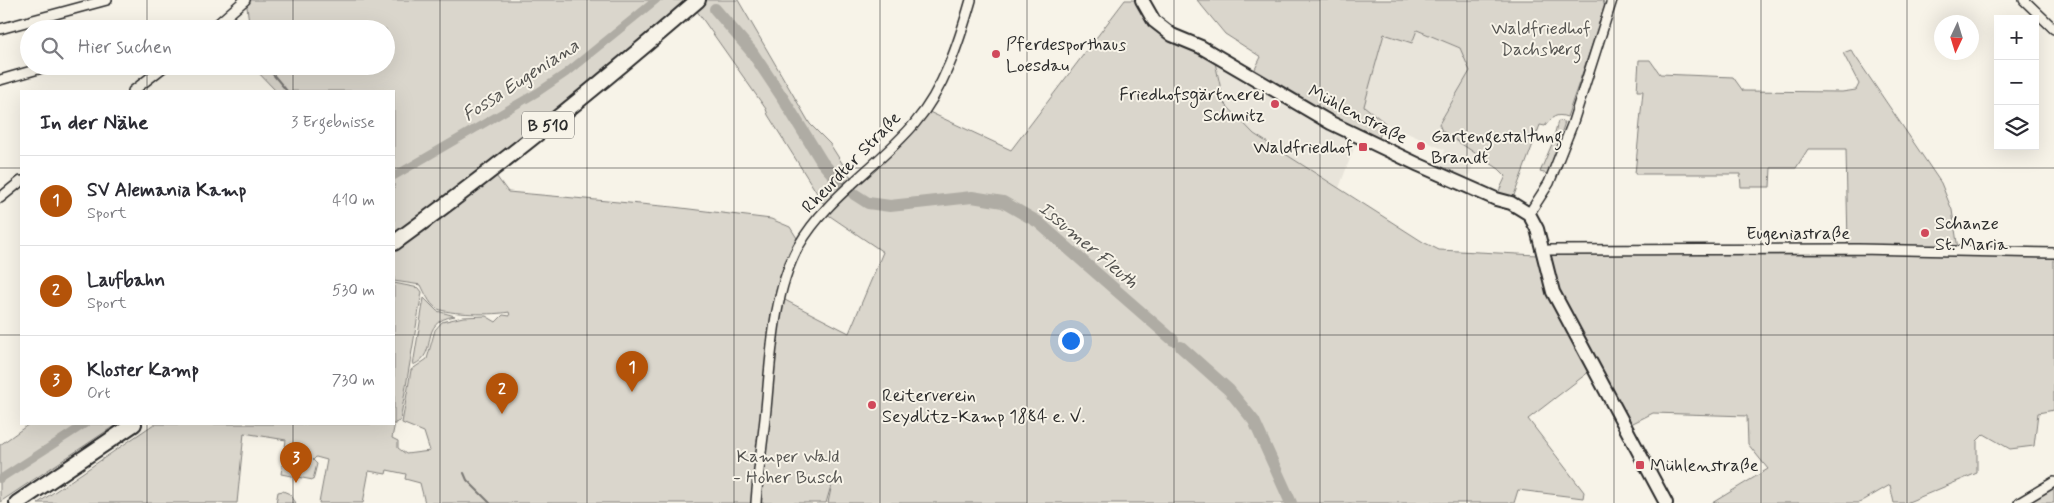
<!DOCTYPE html>
<html lang="de">
<head>
<meta charset="utf-8">
<style>
  :root { --surface:#fff; --page:#f2f2f3; --text:#2b2b33; --muted:#7c7c81; --line:#e1e1e2; --accent:#b45309 }
  body { margin:0; font-family:Mynerve,sans-serif; background:var(--page); color:var(--text) }
  .controls { position:absolute; right:15px; top:15px; display:grid; overflow:hidden; border-radius:0px; box-shadow:0 5px 20px #0002 }
  .controls button { width:45px; height:45px; display:grid; place-items:center; padding:0; border:0; border-bottom:1px solid var(--line); background:var(--surface); color:var(--text); font:25px sans-serif }
  .compass { position:absolute; left:1934px; top:15px; width:45px; height:45px; border-radius:50%; background:var(--surface); box-shadow:0 5px 20px #0002; rotate:184deg }
  .you { position:absolute; left:1070px; top:340px; width:18px; height:18px; margin:-12px; border:4px solid #fff; border-radius:50%; background:#1a73e8; box-shadow:0 0 0 8px #1a73e833 }
  .badge { display:grid; place-items:center; width:32px; height:32px; border-radius:50%; background:var(--accent); color:#fff; font-size:16px; font-weight:700 }
  .pin { position:absolute; translate:-50% -41px; filter:drop-shadow(0 1px 2px #0008) }
  .pin::after { content:''; position:absolute; top:26px; width:18px; height:15px; background:inherit; clip-path:polygon(0 0,100% 0,50% 100%) }
  .list { margin:0; padding:0; list-style:none }
  h2 { display:flex; justify-content:space-between; align-items:center; height:65px; margin:0; padding:0 20px; font-size:21px }
  h2 small { font-size:16px; font-weight:400; color:var(--muted) }
  .list li { display:grid; grid-template-columns:32px 1fr auto; gap:15px; align-items:center; box-sizing:border-box; height:90px; padding:0 20px; border-top:1px solid var(--line) }
  .list b { display:block; font-size:19px; white-space:nowrap }
  .list p { margin:0; font-size:16px; white-space:nowrap; color:var(--muted) }
  .list em { font-size:16px; font-style:normal; color:var(--muted) }
  .icon { flex:none; width:28px; height:28px; fill:none; stroke:currentColor; stroke-width:2; stroke-linecap:round; stroke-linejoin:round }
  .map { position:relative; flex:none; width:2054px; height:503px; overflow:hidden }
  .search { position:absolute; background:var(--surface); box-shadow:0 5px 20px #0002; left:20px; top:20px; width:375px; height:55px; display:flex; align-items:center; gap:12px; box-sizing:border-box; padding:0 18px; border-radius:28px; color:var(--muted); font-size:19px }
  .panel { position:absolute; background:var(--surface); box-shadow:0 5px 20px #0002; left:20px; top:90px; width:375px; height:335px; border-radius:0px }
  .map>svg:first-child { display:block }
  .built { fill:#e8e4da }
  .green { fill:#dad6cc; stroke:#82807c; fill-rule:evenodd }
  .lines { fill:none; stroke-linecap:round; stroke-linejoin:round }
  .stream { stroke:#7a7874; stroke-width:2 }
  .canal { stroke:#afaca4; stroke-width:8 }
  .river { stroke:#afaca4; stroke-width:12 }
  .street-casing { stroke:#2b2b2b; stroke-width:12 }
  .secondary-casing { stroke:#2b2b2b; stroke-width:16 }
  .primary-casing { stroke:#2b2b2b; stroke-width:18 }
  .street { stroke:#f7f3e8; stroke-width:9 }
  .secondary { stroke:#f7f3e8; stroke-width:12 }
  .primary { stroke:#f7f3e8; stroke-width:14 }
  .grid { fill:none; stroke:#2b2b2b; stroke-width:1; stroke-opacity:0.55 }
  .poi-dot { fill:#d1495b; stroke:#f7f3e8; stroke-width:2 }
  .labels { text-anchor:middle; stroke-width:4; stroke-linejoin:round; paint-order:stroke }
  .shield { fill:#f7f3e8; stroke:#686764; stroke-width:1 }
  .shield-label { font-size:16px; font-weight:bold; fill:#2b2b2b }
  .park-label { font-size:18px; fill:#575653; stroke:#f7f3e8 }
  .poi-label { font-size:18px; fill:#2b2b2b; stroke:#f7f3e8; text-anchor:start }
  .street-label { font-size:18px; fill:#2b2b2b; stroke:#f7f3e8 }
  .water-label { font-size:19px; font-style:italic; fill:#53524f; stroke:#f7f3e8 }
</style>
</head>
<body>
<div class="map">
<svg width="2054" height="503" viewBox="0 0 2054 503">
  <rect width="100%" height="100%" fill="#f7f3e8"/>
  <filter id="ink" filterUnits="userSpaceOnUse"><feTurbulence type="fractalNoise" baseFrequency=".02" numOctaves="2"/><feDisplacementMap in="SourceGraphic" scale="10" xChannelSelector="R" yChannelSelector="G"/><feConvolveMatrix kernelMatrix="1 2 1 2 8 2 1 2 1" color-interpolation-filters="sRGB"/></filter>
  <g filter="url(#ink)">
    <path class="built" d="M1417 30 1460 48 1470 71 1439 124 1442 131 1478 154 1466 181 1441 170 1439 165 1445 150 1385 123 1363 106 1384 34 1412 43Z
      M1214 58 1357 140 1339 188 1254 134 1224 103Z"/>
    <path class="green" d="M246 0H738L810 124 830 144 854 182 925 110 1011 150 1125 0H1138L1142 13 1152 25 1214 58 1224 103 1254 134 1423 242 1439 250 1537 255 1548 293 1590 371 1528 419 1584 492 1583 498 1518 490 1514 503H828L833 479 826 503H425L420 483 405 479 406 474 387 470 386 474 369 471 363 503H319L327 460 316 457 313 460 317 464 313 480 281 474 286 440 244 433 237 503H38L154 424H394V283L419 288 422 292 400 421 395 423 392 438 398 441V448L406 454 430 451 424 432 402 423 411 370 427 359 435 330 442 322 463 317 486 316 496 322 503 315 510 316 509 312C495 315 448 315 436 308 429 303 425 293 421 285L394 281V91H276L252 66H386V29H250ZM692 4 766 109 768 115 827 209 824 212 883 252 849 333 781 298 800 243 790 227 771 219 673 207 508 192 491 169Z
      M1197 0H1603L1605 8 1567 117C1556 113 1552 117 1545 126L1540 125 1513 198 1498 193 1506 176 1499 169 1442 131 1439 124 1470 71 1460 48 1417 30 1412 43 1384 34 1364 106 1385 123 1378 140 1328 116 1254 71 1261 57 1225 34Z
      M1851 50 1941 183 1952 210 1958 249 1848 245 1846 149H1808L1796 168H1771L1770 187H1741L1740 174H1635L1643 91H1637L1639 60H1650L1660 74 1733 77 1743 91 1842 92 1856 90 1859 84 1843 53Z
      M1558 121 1565 122 1548 174 1540 172 1552 144Z
      M1858 249 2054 253V410L2038 413 2034 446 2010 449 1984 434 1977 441V473L1906 503H1894L1890 485 1859 503H1712L1768 469 1748 444 1747 416 1653 413 1629 425 1558 294 1548 254 1855 255Z
      M424 298 437 311 455 316C416 322 441 353 413 365Z
      M29 424H117L0 502V445Z
      M2054 487V503H2028Z
      M283 491 290 494 296 503H276L278 492Z"/>
    <g class="lines">
      <path class="stream" d="M266 66 287 91
        M464 473 467 480 490 503"/>
      <path class="canal" d="M394 176 538 92 566 73 656 0
        M0 479 85 424"/>
      <path class="river" d="M715 9 752 52 782 97 822 162 842 185
        M854 194 868 203 890 206 972 197 1003 202 1038 222 1173 340
        M1181 347 1229 390 1254 421 1291 503"/>
      <defs>
        <path id="street" d="M2024 0 2054 29
          M0 29 107 0
          M212 29 245 0
          M0 80 49 66
          M133 91 165 66
          M0 198 21 181
          M1529 214 1549 183 1572 125 1612 0
          M1542 252 1549 250 1858 249 2054 253
          M756 503C758 472 763 440 766 409 771 357 773 293 798 247 826 197 879 166 915 123 944 89 959 42 971 0
          M2019 503 2054 482"/>
        <path id="secondary" d="M1142 0 1154 21 1172 35 1201 47 1331 123 1419 165 1496 199 1511 203 1529 214 1537 229 1553 292 1666 503"/>
        <path id="primary" d="M394 243C499 167 600 85 698 0
          M17 503 134 424"/>
      </defs>
      <use href="#street" class="street-casing"/>
      <use href="#secondary" class="secondary-casing"/>
      <use href="#primary" class="primary-casing"/>
      <use href="#street" class="street"/>
      <use href="#secondary" class="secondary"/>
      <use href="#primary" class="primary"/>
    </g>
  </g>
  <path class="grid" d="M147 0V29M293 0V29M440 0V503M587 0V503M734 0V503M880 0V503M1027 0V503M1174 0V503M1320 0V503M1467 0V503M1614 0V503M1761 0V503M1907 0V503M147 66V91M293 66V91M0 168H21M394 168H2054M0 335H21M394 335H2054M147 424V503M293 424V503"/>
  <g class="poi-dot">
    <circle cx="996" cy="54" r="5"/>
    <circle cx="1275" cy="104" r="5"/>
    <circle cx="1421" cy="146" r="5"/>
    <rect x="1358" y="142" width="10" height="10" rx="2.5"/>
    <circle cx="1925" cy="233" r="5"/>
    <circle cx="872" cy="405" r="5"/>
    <rect x="1635" y="460" width="10" height="10" rx="2.5"/>
  </g>
  <g class="labels">
    <rect class="shield" x="522" y="111.5" width="52" height="27" rx="4"/>
    <g class="shield-label">
      <text x="548" y="131">B 510</text>
    </g>
    <g class="park-label">
      <text x="1541" y="34">Waldfriedhof<tspan x="1541" dy="21">Dachsberg</tspan></text>
      <text x="788" y="462">Kamper Wald<tspan x="788" dy="21">- Hoher Busch</tspan></text>
    </g>
    <g class="poi-label">
      <text x="1006" y="50">Pferdesporthaus<tspan x="1006" dy="21">Loesdau</tspan></text>
      <text x="1265" y="100" text-anchor="end">Friedhofsgärtnerei<tspan x="1265" dy="21">Schmitz</tspan></text>
      <text x="1431" y="142">Gartengestaltung<tspan x="1431" dy="21">Brandt</tspan></text>
      <text x="1353" y="153" text-anchor="end">Waldfriedhof</text>
      <text x="1935" y="229">Schanze<tspan x="1935" dy="21">St. Maria</tspan></text>
      <text x="882" y="401">Reiterverein<tspan x="882" dy="21">Seydlitz-Kamp 1884 e. V.</tspan></text>
      <text x="1650" y="471">Mühlenstraße</text>
    </g>
    <g class="street-label">
      <text transform="translate(1358 114) rotate(27)" y="6">Mühlenstraße</text>
      <text transform="translate(851 162) rotate(-46)" y="6">Rheurdter Straße</text>
      <text x="1798" y="239">Eugeniastraße</text>
    </g>
    <g class="water-label">
      <text transform="translate(520 79) rotate(-33)" y="7">Fossa Eugeniana</text>
      <text transform="translate(1089 244) rotate(40)" y="7">Issumer Fleuth</text>
    </g>
  </g>
</svg>
<div class="controls">
<button>+</button>
<button>−</button>
<button><svg class="icon" aria-label="layers" viewBox="0 0 24 24"><path d="M12 4l9 5-9 5-9-5zM3 14l9 5 9-5"/></svg></button>
</div>
<svg class="compass" viewBox="-18 -18 36 36"><path d="M0-13l5 13h-10z" fill="#e53935"/><path d="M0 13l5-13h-10z" fill="#7c7c81"/></svg>
<div class="you"></div>
<div class="pin badge" style="left:632px;top:392px">1</div>
<div class="pin badge" style="left:502px;top:414px">2</div>
<div class="pin badge" style="left:296px;top:483px">3</div>
<div class="search"><svg class="icon" aria-label="search" viewBox="0 0 24 24"><circle cx="10" cy="10" r="6"/><path d="M15 15l6 6"/></svg>Hier suchen</div>
<section class="panel">
<h2>In der Nähe<small>3 Ergebnisse</small></h2>
<ul class="list">
<li><span class="badge">1</span><div><b>SV Alemania Kamp</b><p>Sport</p></div><em>410 m</em></li>
<li><span class="badge">2</span><div><b>Laufbahn</b><p>Sport</p></div><em>530 m</em></li>
<li><span class="badge">3</span><div><b>Kloster Kamp</b><p>Ort</p></div><em>730 m</em></li>
</ul>
</section>
</div>
</body>
</html>
